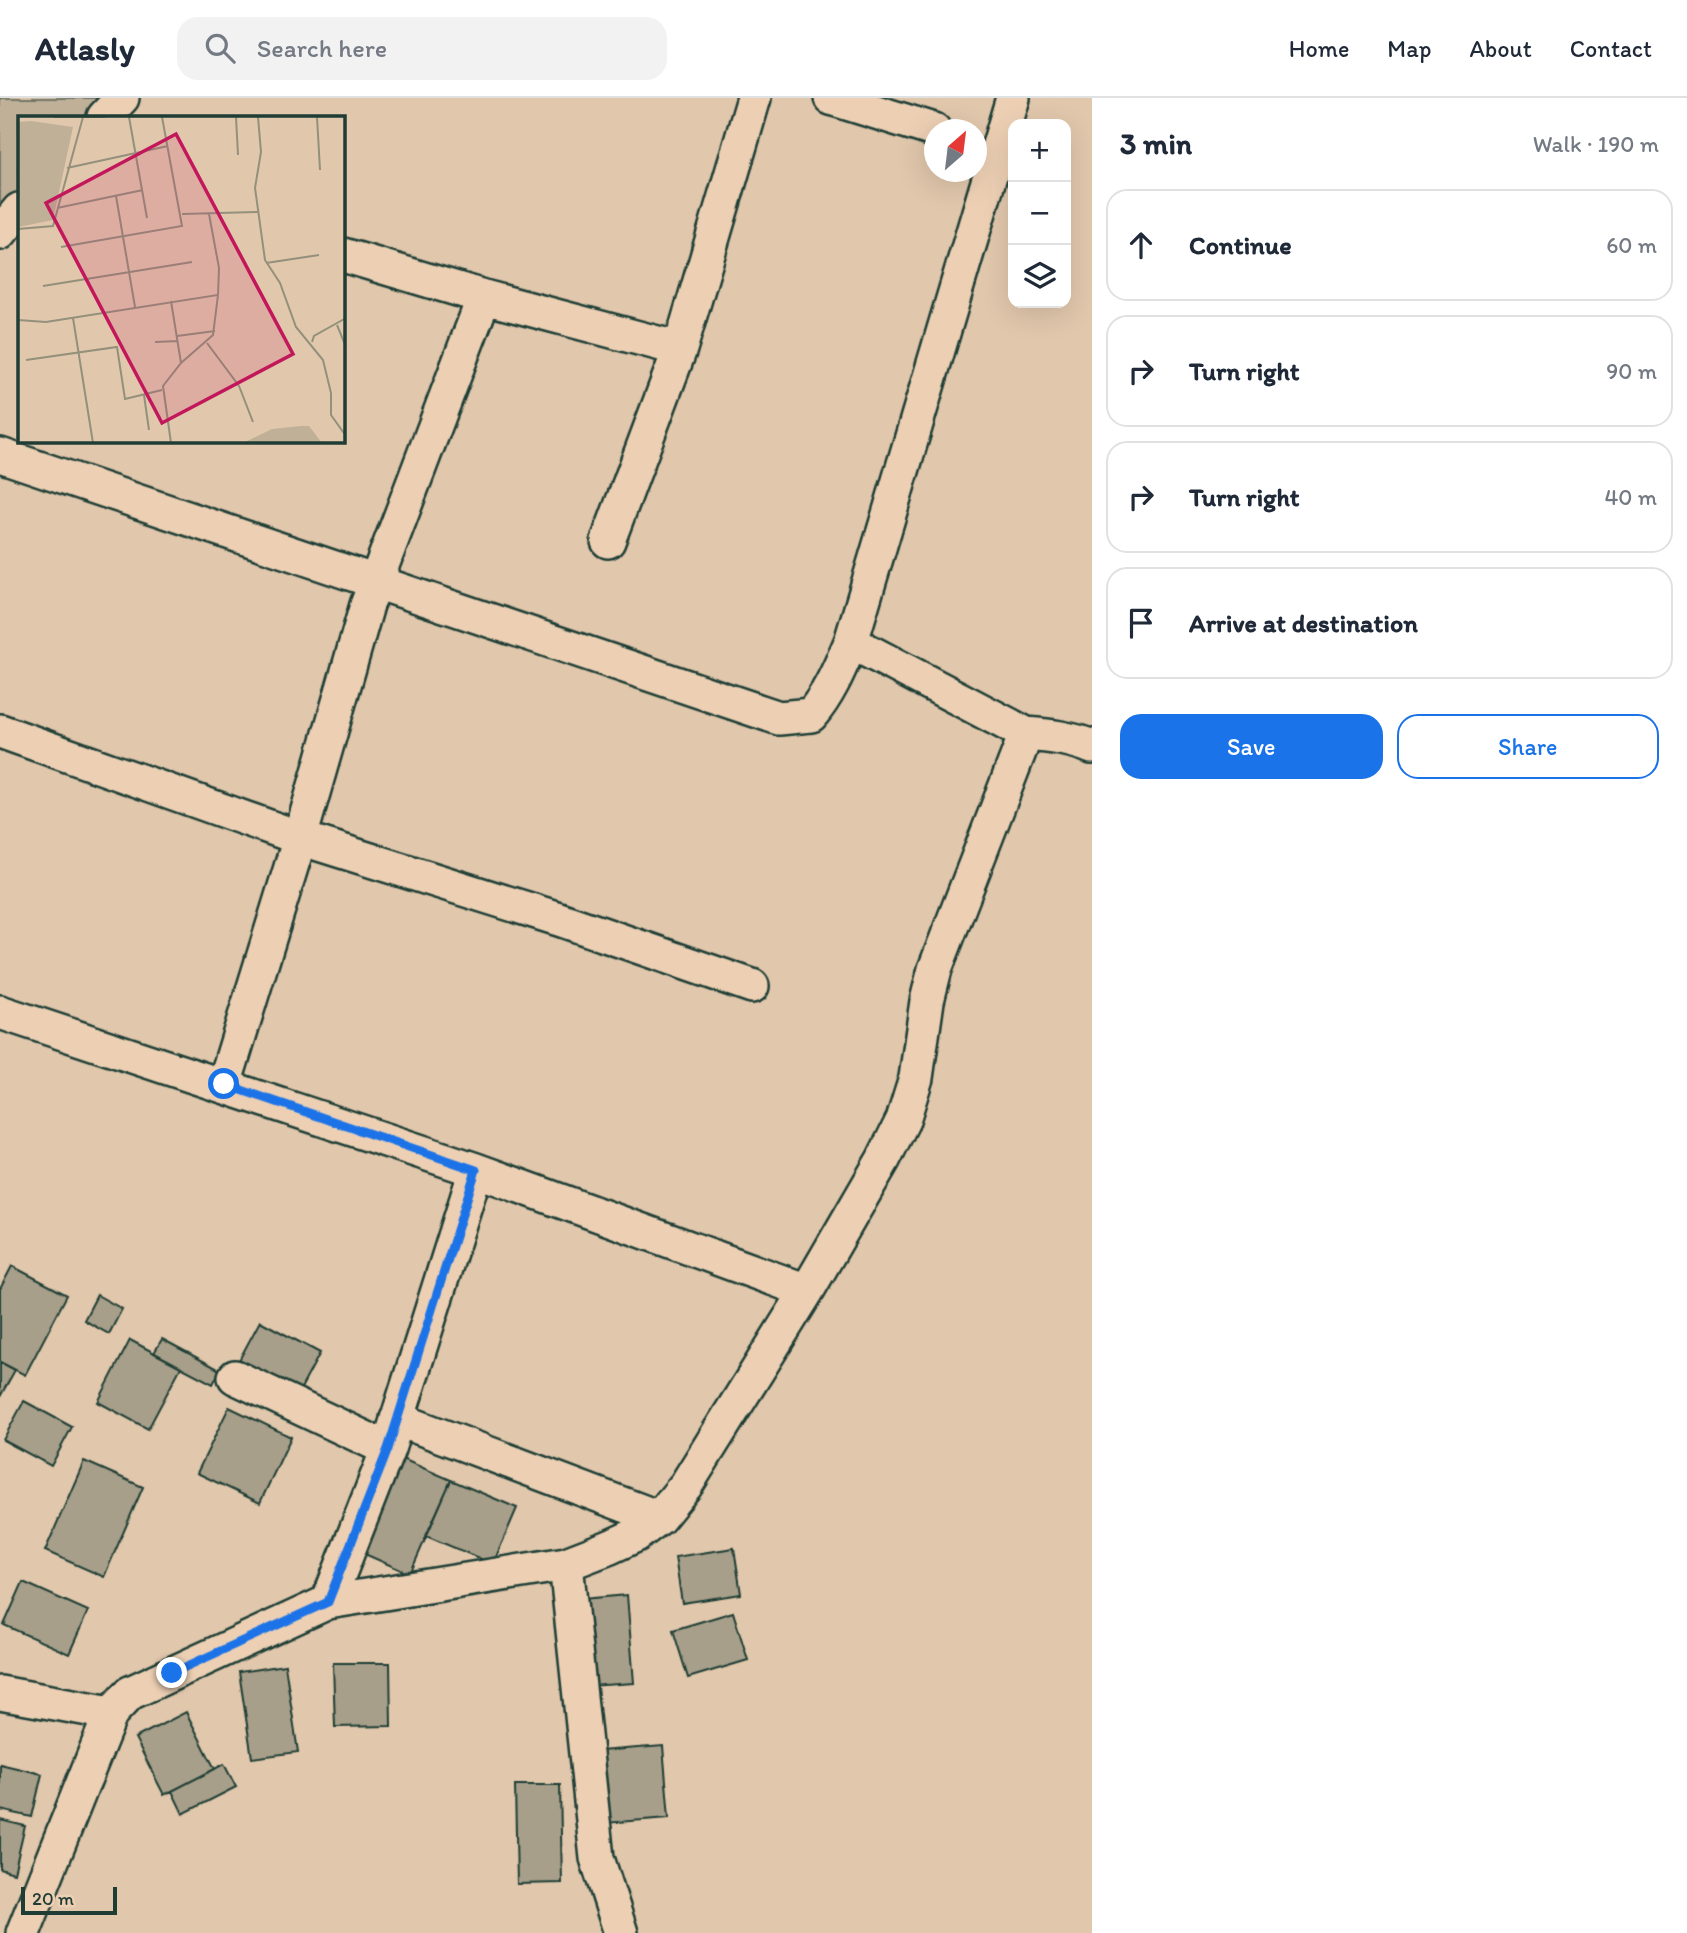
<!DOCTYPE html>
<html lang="en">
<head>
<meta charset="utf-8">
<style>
  :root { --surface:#fff; --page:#f2f2f3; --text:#1f2937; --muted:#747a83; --line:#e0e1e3; --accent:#1a73e8 }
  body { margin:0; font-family:Itim,sans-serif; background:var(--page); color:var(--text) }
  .controls { position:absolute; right:21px; top:21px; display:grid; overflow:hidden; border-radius:14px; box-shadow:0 7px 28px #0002 }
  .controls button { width:63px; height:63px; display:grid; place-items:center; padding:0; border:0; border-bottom:2px solid var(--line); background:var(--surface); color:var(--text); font:35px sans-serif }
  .compass { position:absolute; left:924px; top:21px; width:63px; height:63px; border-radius:50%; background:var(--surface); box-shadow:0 7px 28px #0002; rotate:28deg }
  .scale { position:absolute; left:21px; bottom:18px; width:96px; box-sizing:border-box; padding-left:7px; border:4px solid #1f3d34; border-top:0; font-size:19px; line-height:24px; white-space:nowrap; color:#1f3d34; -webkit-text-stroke:5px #edd0b4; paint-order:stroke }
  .stop { position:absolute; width:21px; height:21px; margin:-16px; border:5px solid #1a73e8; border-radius:50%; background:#fff }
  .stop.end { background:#1a73e8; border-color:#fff; box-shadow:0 2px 7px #0008 }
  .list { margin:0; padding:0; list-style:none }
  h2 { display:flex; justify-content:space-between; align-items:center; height:91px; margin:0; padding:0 28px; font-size:30px }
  h2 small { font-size:23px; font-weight:400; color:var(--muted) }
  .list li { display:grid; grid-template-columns:46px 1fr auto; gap:21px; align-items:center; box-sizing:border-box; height:112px; margin:0 14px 14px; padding:0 14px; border:2px solid var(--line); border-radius:21px }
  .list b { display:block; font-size:26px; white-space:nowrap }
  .list em { font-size:23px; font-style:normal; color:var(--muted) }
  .actions { display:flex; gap:14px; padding:21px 28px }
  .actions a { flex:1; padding:16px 0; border:2px solid var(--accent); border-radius:21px; text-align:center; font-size:24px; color:var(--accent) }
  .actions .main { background:var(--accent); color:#fff }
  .icon { flex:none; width:38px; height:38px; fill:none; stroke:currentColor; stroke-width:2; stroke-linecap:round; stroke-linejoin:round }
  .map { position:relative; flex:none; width:1092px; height:1835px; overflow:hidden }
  header { display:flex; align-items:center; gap:42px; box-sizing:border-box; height:98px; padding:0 35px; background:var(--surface); border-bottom:2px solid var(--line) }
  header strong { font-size:33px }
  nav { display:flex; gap:38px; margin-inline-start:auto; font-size:24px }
  .search { width:490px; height:63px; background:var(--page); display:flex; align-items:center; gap:18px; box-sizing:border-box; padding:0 24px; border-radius:21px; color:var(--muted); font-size:26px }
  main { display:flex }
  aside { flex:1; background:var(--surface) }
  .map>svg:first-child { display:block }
  .green { fill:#c0b098; stroke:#707666; stroke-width:2 }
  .building { fill:#a79f89; stroke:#1f3d34; stroke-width:2 }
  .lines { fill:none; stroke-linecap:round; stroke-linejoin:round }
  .street-casing { stroke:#1f3d34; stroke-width:38 }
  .street { stroke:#edd0b4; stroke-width:33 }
  .route { stroke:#1a73e8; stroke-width:9 }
  .inset-road { fill:none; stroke:#93907c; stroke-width:2 }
  .view { fill:#c2185b; fill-opacity:0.15; stroke:#c2185b; stroke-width:3.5 }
  .inset-edge { fill:none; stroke:#1f3d34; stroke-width:3.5 }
</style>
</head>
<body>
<header>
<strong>Atlasly</strong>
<div class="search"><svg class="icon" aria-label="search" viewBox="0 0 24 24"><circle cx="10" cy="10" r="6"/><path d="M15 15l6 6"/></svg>Search here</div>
<nav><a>Home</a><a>Map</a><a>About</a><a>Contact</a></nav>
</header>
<main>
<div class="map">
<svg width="1092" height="1835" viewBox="0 0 1092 1835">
  <rect width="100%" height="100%" fill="#e1c7ac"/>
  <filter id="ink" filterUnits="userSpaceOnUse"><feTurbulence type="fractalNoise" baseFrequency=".0143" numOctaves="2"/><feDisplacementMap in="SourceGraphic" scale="14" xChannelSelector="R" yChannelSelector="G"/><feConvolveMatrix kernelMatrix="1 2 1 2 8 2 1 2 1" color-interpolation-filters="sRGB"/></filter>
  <g filter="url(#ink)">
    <path class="green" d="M0 0H105L89 19H19V102L0 125Z"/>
    <path class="building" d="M12 1168 67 1197 25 1277 0 1264V1191Z
      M97 1197 122 1211 109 1236 84 1222Z
      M260 1223 320 1255 298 1296 238 1264Z
      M162 1241 220 1272 213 1286 154 1255Z
      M130 1242 181 1269 148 1331 98 1304Z
      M0 1264 15 1272 0 1299Z
      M24 1303 72 1329 51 1368 3 1342Z
      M229 1309 291 1339 260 1405 197 1375Z
      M400 1360 451 1382 410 1476 360 1454Z
      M84 1363 143 1389 104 1479 45 1453Z
      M451 1382 517 1410 493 1466 426 1438Z
      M734 1450 741 1496 682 1505 675 1459Z
      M23 1484 88 1513 69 1556 4 1527Z
      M627 1497 634 1585 589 1588 582 1501Z
      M733 1514 748 1562 688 1580 673 1532Z
      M333 1565H390L391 1628 335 1629Z
      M285 1567 298 1654 252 1660 239 1574Z
      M186 1614 215 1671 164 1697 135 1640Z
      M663 1648 669 1720 605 1725 600 1653Z
      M0 1666 42 1676 32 1719 0 1712Z
      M224 1666 236 1689 183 1716 172 1693Z
      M515 1687H560L562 1785 517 1786Z
      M0 1722 25 1728 14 1775 0 1771Z"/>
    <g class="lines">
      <defs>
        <path id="street" d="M831 0 934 32
          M104 19 122 0
          M0 135 19 112
          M343 157 484 199 680 251
          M0 357 779 620 811 617C830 595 840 569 851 544L1013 0
          M608 443 680 251 754 0
          M851 544 1026 636C1049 638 1071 640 1092 649
          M0 633 300 740 559 821 752 888
          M0 914 476 1072 807 1193 883 1062 903 1022 916 980 927 903 935 871 1026 636
          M224 987 300 740 367 507 484 199
          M235 1279 388 1351
          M397 1321 659 1420
          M566 1466 597 1760 621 1835
          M328 1504 388 1351 476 1072
          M0 1595 111 1615
          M23 1835 111 1615 130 1595 328 1504 566 1466 610 1449 636 1437 659 1420 686 1387 807 1193"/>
      </defs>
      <use href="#street" class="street-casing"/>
      <use href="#street" class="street"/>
    </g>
  </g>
  <g class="lines" filter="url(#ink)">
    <path class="route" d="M172 1575 328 1504 388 1351 476 1072 224 986"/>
  </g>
  <g transform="translate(18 18)">
    <rect width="327" height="327" fill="#e1c7ac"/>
    <path d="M13 5 55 11 35 104 0 111V6ZM283 310H291L304 327H225L254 313Z" fill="#c0b098"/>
    <path class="inset-road" d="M36 1H87M111 1 129 102M218 1 220 39M240 1 243 36 237 72 247 144 262 167 278 211 305 244 313 277V299L328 320M299 1 302 54M49 52 150 30M98 80 117 191M39 92 125 74M164 98 240 96M0 113 35 110 65 1M43 131 164 110 144 1M248 147 301 139M25 170 174 146M153 185 163 247M55 202 75 327M0 204 28 206 200 179 201 152 191 98M319 209 328 231M159 220 197 215M137 226 160 225M294 226 296 220 328 202M189 227 221 270 235 306M8 244 99 231 107 283 144 274M126 279 131 314M153 327 145 270 163 247 195 219 200 179"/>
    <path class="view" d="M158 18 275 238 144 307 28 87Z"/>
    <rect width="327" height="327" class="inset-edge"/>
  </g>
</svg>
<div class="controls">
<button>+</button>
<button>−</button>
<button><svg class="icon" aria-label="layers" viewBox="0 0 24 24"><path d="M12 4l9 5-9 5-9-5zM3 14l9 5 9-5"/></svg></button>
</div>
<svg class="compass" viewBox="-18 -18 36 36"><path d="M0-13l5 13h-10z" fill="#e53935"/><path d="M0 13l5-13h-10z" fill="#747a83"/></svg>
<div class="scale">20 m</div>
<div class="stop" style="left:224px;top:986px"></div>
<div class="stop end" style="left:172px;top:1575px"></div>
</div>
<aside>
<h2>3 min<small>Walk · 190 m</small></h2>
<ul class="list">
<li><svg class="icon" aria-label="ahead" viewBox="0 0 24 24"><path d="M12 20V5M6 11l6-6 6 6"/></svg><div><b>Continue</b></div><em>60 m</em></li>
<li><svg class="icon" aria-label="right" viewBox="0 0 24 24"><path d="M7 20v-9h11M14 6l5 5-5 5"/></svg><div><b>Turn right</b></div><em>90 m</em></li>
<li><svg class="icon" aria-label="right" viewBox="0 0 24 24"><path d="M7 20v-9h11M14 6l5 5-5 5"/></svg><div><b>Turn right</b></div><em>40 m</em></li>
<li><svg class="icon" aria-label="arrive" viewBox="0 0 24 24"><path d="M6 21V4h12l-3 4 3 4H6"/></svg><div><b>Arrive at destination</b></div></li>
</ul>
<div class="actions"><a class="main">Save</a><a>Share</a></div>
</aside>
</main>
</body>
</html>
